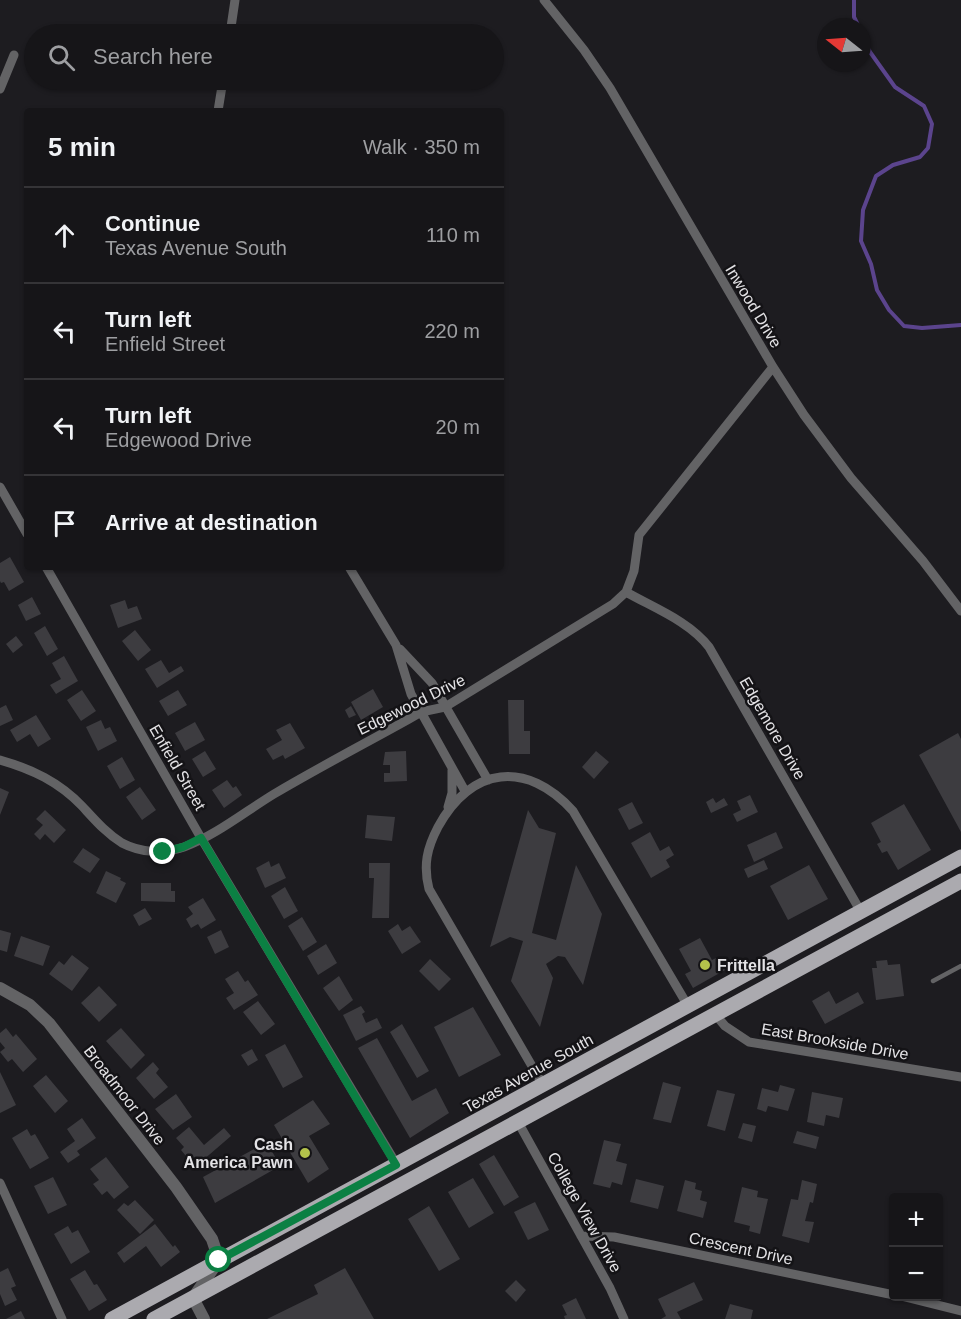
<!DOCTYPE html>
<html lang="en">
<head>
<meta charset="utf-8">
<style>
  :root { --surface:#161518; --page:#1f1e21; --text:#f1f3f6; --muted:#9e9fa2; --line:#353437 }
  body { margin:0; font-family:Arial,sans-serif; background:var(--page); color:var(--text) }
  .controls { position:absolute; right:18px; bottom:18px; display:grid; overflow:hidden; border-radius:6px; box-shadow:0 2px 4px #0004 }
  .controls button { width:54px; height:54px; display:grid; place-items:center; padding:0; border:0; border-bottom:2px solid var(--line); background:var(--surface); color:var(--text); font:30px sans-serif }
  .compass { position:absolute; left:817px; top:18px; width:54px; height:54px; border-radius:50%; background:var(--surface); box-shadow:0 2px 4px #0004; rotate:287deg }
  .stop { position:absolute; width:18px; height:18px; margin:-14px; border:4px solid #0b8043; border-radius:50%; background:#fff }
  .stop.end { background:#0b8043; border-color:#fff; box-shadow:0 2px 6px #0008 }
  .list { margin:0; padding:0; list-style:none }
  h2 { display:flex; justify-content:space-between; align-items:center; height:78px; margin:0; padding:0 24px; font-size:26px }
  h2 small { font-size:20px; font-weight:400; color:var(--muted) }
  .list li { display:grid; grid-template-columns:39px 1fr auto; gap:18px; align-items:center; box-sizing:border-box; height:96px; padding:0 24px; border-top:2px solid var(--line) }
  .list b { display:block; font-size:22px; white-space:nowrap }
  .list p { margin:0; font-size:20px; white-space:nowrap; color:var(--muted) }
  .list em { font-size:20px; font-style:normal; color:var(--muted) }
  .icon { flex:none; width:33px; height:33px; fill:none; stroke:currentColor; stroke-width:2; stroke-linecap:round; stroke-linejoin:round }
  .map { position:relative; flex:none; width:961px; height:1319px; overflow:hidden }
  .search { position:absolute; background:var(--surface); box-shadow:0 2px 4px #0004; left:24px; top:24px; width:480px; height:66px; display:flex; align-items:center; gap:15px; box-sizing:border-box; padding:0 21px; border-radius:33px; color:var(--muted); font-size:22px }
  .panel { position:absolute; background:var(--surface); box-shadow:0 2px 4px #0004; left:24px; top:108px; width:480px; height:462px; border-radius:6px }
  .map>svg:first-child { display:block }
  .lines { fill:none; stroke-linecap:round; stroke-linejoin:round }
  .stream { stroke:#5b448d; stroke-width:4 }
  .building { fill:#3d3c40 }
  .service { stroke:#636365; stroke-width:4.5 }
  .minor { stroke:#636365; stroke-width:9 }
  .tertiary { stroke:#636365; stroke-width:12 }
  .primary { stroke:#abaaaf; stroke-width:15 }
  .route { stroke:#0b8043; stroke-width:8 }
  .poi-dot { fill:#b3c24b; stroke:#141316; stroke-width:2 }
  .labels { text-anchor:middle; stroke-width:5; stroke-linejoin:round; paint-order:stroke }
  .street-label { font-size:16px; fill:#e4e3e6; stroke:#141316 }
  .poi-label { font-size:16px; font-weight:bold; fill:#e4e3e6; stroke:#141316; text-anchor:start }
</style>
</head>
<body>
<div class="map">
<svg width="961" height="1319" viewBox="0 0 961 1319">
  <rect width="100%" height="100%" fill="#1d1c20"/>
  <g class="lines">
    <path class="stream" d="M854 0V17L859 27
      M862 34 870 52 895 87 924 106 932 124 928 148 920 157 893 165 876 176 863 210 861 241 871 264 877 290 889 310 904 326 922 328 961 325"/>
  </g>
  <path class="building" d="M10 557 24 582 9 591 4 582 1 583 0 581V563Z
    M32 597 41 614 26 621 18 605Z
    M125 600 128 609 137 606 142 619 118 628 110 605Z
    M45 626 58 649 47 656 34 633Z
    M135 630 151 650 138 661 122 641Z
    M16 636 23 645 13 653 6 644Z
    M64 656 78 681 56 694 50 685 61 679 52 663Z
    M161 660 169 673 181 666 184 671 157 688 145 669Z
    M373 689 383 707 361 720 351 702Z
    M82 690 96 711 81 721 67 700Z
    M178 690 187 705 168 716 159 701Z
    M508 700H524V731H530V754H509Z
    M6 705 13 720 0 726V708Z
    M351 706 356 715 349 718 345 710Z
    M36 715 51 739 38 747 30 734 17 742 10 730Z
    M101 720 105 729 110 727 117 741 98 751 86 727Z
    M195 722 205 740 185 751 175 733Z
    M290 723 305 748 285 759 283 755 273 760 266 749 282 740 276 730Z
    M958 733 961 739V832L919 755Z
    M205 751 216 769 203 777 192 759Z
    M406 751 407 781 384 782V773H390V765H383L385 752Z
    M596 751 609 762 594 779 582 767Z
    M122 757 135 780 120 789 107 766Z
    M227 780 233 788 236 786 242 795 224 808 212 790Z
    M140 787 156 810 142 820 126 797Z
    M0 788 9 792 0 815Z
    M750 795 758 812 737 822 733 814 741 810 737 801Z
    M713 798 716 803 724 798 728 805 711 813 706 802Z
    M632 802 643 823 629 830 618 809Z
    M904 804 931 850 898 870 887 851 882 853 877 844 881 842 871 823Z
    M45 810 66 830 54 843 45 834 40 840 34 834 43 825 36 819Z
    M528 810 539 828 556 833 532 933 556 940 576 865 602 914 583 985 565 957 558 956 546 964 553 978 540 1027 511 981 523 941 510 937 490 947Z
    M367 815 395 817 392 841 365 838Z
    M650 832 660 851 669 846 674 855 666 860 670 867 651 878 631 843Z
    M776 832 783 848 754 862 747 845Z
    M83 848 100 859 90 873 73 862Z
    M764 860 768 869 748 878 744 869Z
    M269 861 271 867 279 863 286 878 265 888 256 868Z
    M369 863H390L389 918H372L374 878H369Z
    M809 865 828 899 788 920 770 886Z
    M106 871 121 878 120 880 126 883 116 903 96 893Z
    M141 883H171V891H175V902L141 901Z
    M285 887 298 911 284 919 271 896Z
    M203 898 216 920 201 929 198 924 191 928 186 919 193 914 188 907Z
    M145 908 152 919 139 926 133 915Z
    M302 917 317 942 303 951 288 926Z
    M398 924 402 931 410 926 421 942 402 954 388 931Z
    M0 930 11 933 7 952 0 950Z
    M221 930 229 947 215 954 207 937Z
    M21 936 50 946 43 966 14 956Z
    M700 938 712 960 718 957 725 970 693 988 685 974 691 971 679 949Z
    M326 944 337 963 318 975 307 956Z
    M72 955 89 968 72 991 49 974 59 961 64 965Z
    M430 959 451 979 439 991 419 971Z
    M887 960 888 965 900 964 904 996 876 1000 872 968H877L876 961Z
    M238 971 245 982 248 980 258 995 234 1010 226 998 234 993 225 979Z
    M339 976 353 1000 339 1011 323 988Z
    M99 986 117 1005 99 1022 81 1003Z
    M829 991 836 1004 858 992 864 1003 825 1024 812 1001Z
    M258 1001 275 1024 261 1035 243 1012Z
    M361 1006 365 1012 362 1014 366 1023 377 1018 382 1028 356 1041 343 1015Z
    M473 1007 501 1055 459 1077 434 1027Z
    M402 1024 429 1071 417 1078 390 1032Z
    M6 1028 13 1037 16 1034 37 1059 23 1072 12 1059 8 1062 0 1052 5 1048 0 1042V1033Z
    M121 1028 145 1055 131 1069 106 1041Z
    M377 1038 412 1101 436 1088 449 1113 410 1138 358 1048Z
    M285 1044 303 1077 283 1088 265 1055Z
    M252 1049 258 1060 248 1066 241 1055Z
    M153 1062 159 1069 156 1073 168 1087 154 1099 136 1078Z
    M0 1072 16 1105 0 1113Z
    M46 1075 68 1101 55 1113 33 1086Z
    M663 1082 681 1087 671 1123 653 1119Z
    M780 1085 795 1089 788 1111 768 1106 766 1112 757 1109 762 1088 778 1092Z
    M717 1090 735 1094 725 1131 707 1126Z
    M812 1092 843 1098 839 1118 826 1115 824 1126 807 1122Z
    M176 1094 192 1117 173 1130 155 1109Z
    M313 1100 330 1124 309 1136 329 1169 308 1183 274 1125Z
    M82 1118 96 1138 77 1151 80 1155 68 1163 60 1152 75 1141 67 1129Z
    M743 1123 756 1126 752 1142 738 1138Z
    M189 1127 204 1145 224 1128 231 1136 195 1167 181 1150 184 1147 176 1138Z
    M27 1129 31 1136 35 1134 49 1158 30 1169 12 1138Z
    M797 1131 819 1137 816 1149 793 1143Z
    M604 1140 621 1144 616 1161 627 1164 622 1185 612 1182 610 1188 593 1184Z
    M267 1142 280 1166 215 1203 203 1177Z
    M494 1155 519 1197 504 1206 479 1164Z
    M106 1157 129 1187 114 1199 107 1191 102 1195 93 1184 99 1180 90 1169Z
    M53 1177 67 1205 48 1214 34 1186Z
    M473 1178 494 1213 469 1228 448 1192Z
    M636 1179 664 1186 658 1209 630 1202Z
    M685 1180 696 1183 695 1189 702 1191 700 1200 707 1202 703 1218 677 1211Z
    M802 1180 817 1184 813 1203 810 1202 805 1221 814 1222 809 1243 782 1236 791 1199 798 1200Z
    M742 1187 758 1191 757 1197 768 1199 760 1234 749 1231 750 1226 734 1222Z
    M135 1200 154 1220 140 1234 117 1210 124 1203 128 1206Z
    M535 1202 549 1230 528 1240 514 1212Z
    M429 1206 460 1259 439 1271 408 1219Z
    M155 1224 173 1247 175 1245 180 1252 161 1267 146 1246 124 1263 117 1253Z
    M68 1226 72 1233 78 1230 90 1252 71 1264 54 1234Z
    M8 1268 16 1286 11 1288 17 1300 5 1306 0 1294V1272Z
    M345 1268 374 1319H267L318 1294 314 1285Z
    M85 1270 94 1285 97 1284 107 1300 89 1311 70 1279Z
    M516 1280 526 1290 516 1302 505 1291Z
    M694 1282 703 1300 677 1312 681 1319H661L666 1316 658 1299Z
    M576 1298 586 1319H565L564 1316 567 1315 562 1305Z
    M730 1304 753 1310 751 1319H725Z
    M21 1311 25 1319H6Z"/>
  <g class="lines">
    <path class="service" d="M933 981 961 966"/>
    <path class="minor" d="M544 0 584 50 610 88 773 367 804 415 851 478 923 561 961 611
      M230 34 235 0
      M0 89 14 55
      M218 111 223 80
      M0 487 27 534
      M46 567 201 838 397 1165
      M349 567 396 645 411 694 465 791
      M626 592C654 608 689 621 709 647L861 912
      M400 649 432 683 488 780
      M0 760C32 769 59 782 82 806 95 820 106 833 122 843 141 853 164 854 184 847 215 836 246 811 274 794 318 768 364 744 409 719L421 712 445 707 613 604 626 592 634 571 639 535 773 367
      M448 807 452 793V770
      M715 1014 725 1026 749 1042 961 1077
      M543 1085 429 889C423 865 427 848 438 827 471 766 527 760 573 811L688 1006
      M518 1122 610 1288 624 1319
      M0 1183 62 1319
      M581 1236 614 1237 894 1295
      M901 1296 961 1311"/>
    <path class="tertiary" d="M0 988 30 1005 49 1023 176 1187 212 1239 219 1260 193 1298 204 1319"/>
    <path class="primary" d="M112 1319 961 857
      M154 1319 961 881"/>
  </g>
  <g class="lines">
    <path class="route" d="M163 852 183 847 201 838 396 1165 219 1260"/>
  </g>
  <g class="poi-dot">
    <circle cx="705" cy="965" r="6"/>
    <circle cx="305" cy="1153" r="6"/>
  </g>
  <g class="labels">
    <g class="street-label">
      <text transform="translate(754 306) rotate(59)" y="6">Inwood Drive</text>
      <text transform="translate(411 704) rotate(-26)" y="6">Edgewood Drive</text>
      <text transform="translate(773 728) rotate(60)" y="6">Edgemore Drive</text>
      <text transform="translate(178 767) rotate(60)" y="6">Enfield Street</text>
      <text transform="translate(835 1041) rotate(10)" y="6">East Brookside Drive</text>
      <text transform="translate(528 1073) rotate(-29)" y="6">Texas Avenue South</text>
      <text transform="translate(125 1095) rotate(52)" y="6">Broadmoor Drive</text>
      <text transform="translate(585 1212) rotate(61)" y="6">College View Drive</text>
      <text transform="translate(741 1248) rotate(12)" y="6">Crescent Drive</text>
    </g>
    <g class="poi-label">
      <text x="717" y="971">Frittella</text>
      <text x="293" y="1150" text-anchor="end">Cash<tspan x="293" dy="18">America Pawn</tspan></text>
    </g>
  </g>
</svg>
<div class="controls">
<button>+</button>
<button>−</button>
</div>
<svg class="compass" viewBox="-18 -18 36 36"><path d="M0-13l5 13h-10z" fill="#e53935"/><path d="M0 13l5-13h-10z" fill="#9e9fa2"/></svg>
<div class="stop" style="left:219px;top:1260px"></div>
<div class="stop end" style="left:163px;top:852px"></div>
<div class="search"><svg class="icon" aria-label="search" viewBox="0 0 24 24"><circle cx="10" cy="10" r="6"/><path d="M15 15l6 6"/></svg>Search here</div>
<section class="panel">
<h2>5 min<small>Walk · 350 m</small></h2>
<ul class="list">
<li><svg class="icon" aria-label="ahead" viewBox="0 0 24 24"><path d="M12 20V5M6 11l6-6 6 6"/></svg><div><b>Continue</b><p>Texas Avenue South</p></div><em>110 m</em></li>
<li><svg class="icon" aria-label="left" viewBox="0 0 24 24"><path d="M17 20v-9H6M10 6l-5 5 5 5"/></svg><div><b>Turn left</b><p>Enfield Street</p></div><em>220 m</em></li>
<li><svg class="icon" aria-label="left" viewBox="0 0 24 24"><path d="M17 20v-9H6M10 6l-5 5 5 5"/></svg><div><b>Turn left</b><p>Edgewood Drive</p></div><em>20 m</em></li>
<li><svg class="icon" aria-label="arrive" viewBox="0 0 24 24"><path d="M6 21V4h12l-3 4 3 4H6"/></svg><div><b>Arrive at destination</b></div></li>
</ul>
</section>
</div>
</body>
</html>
